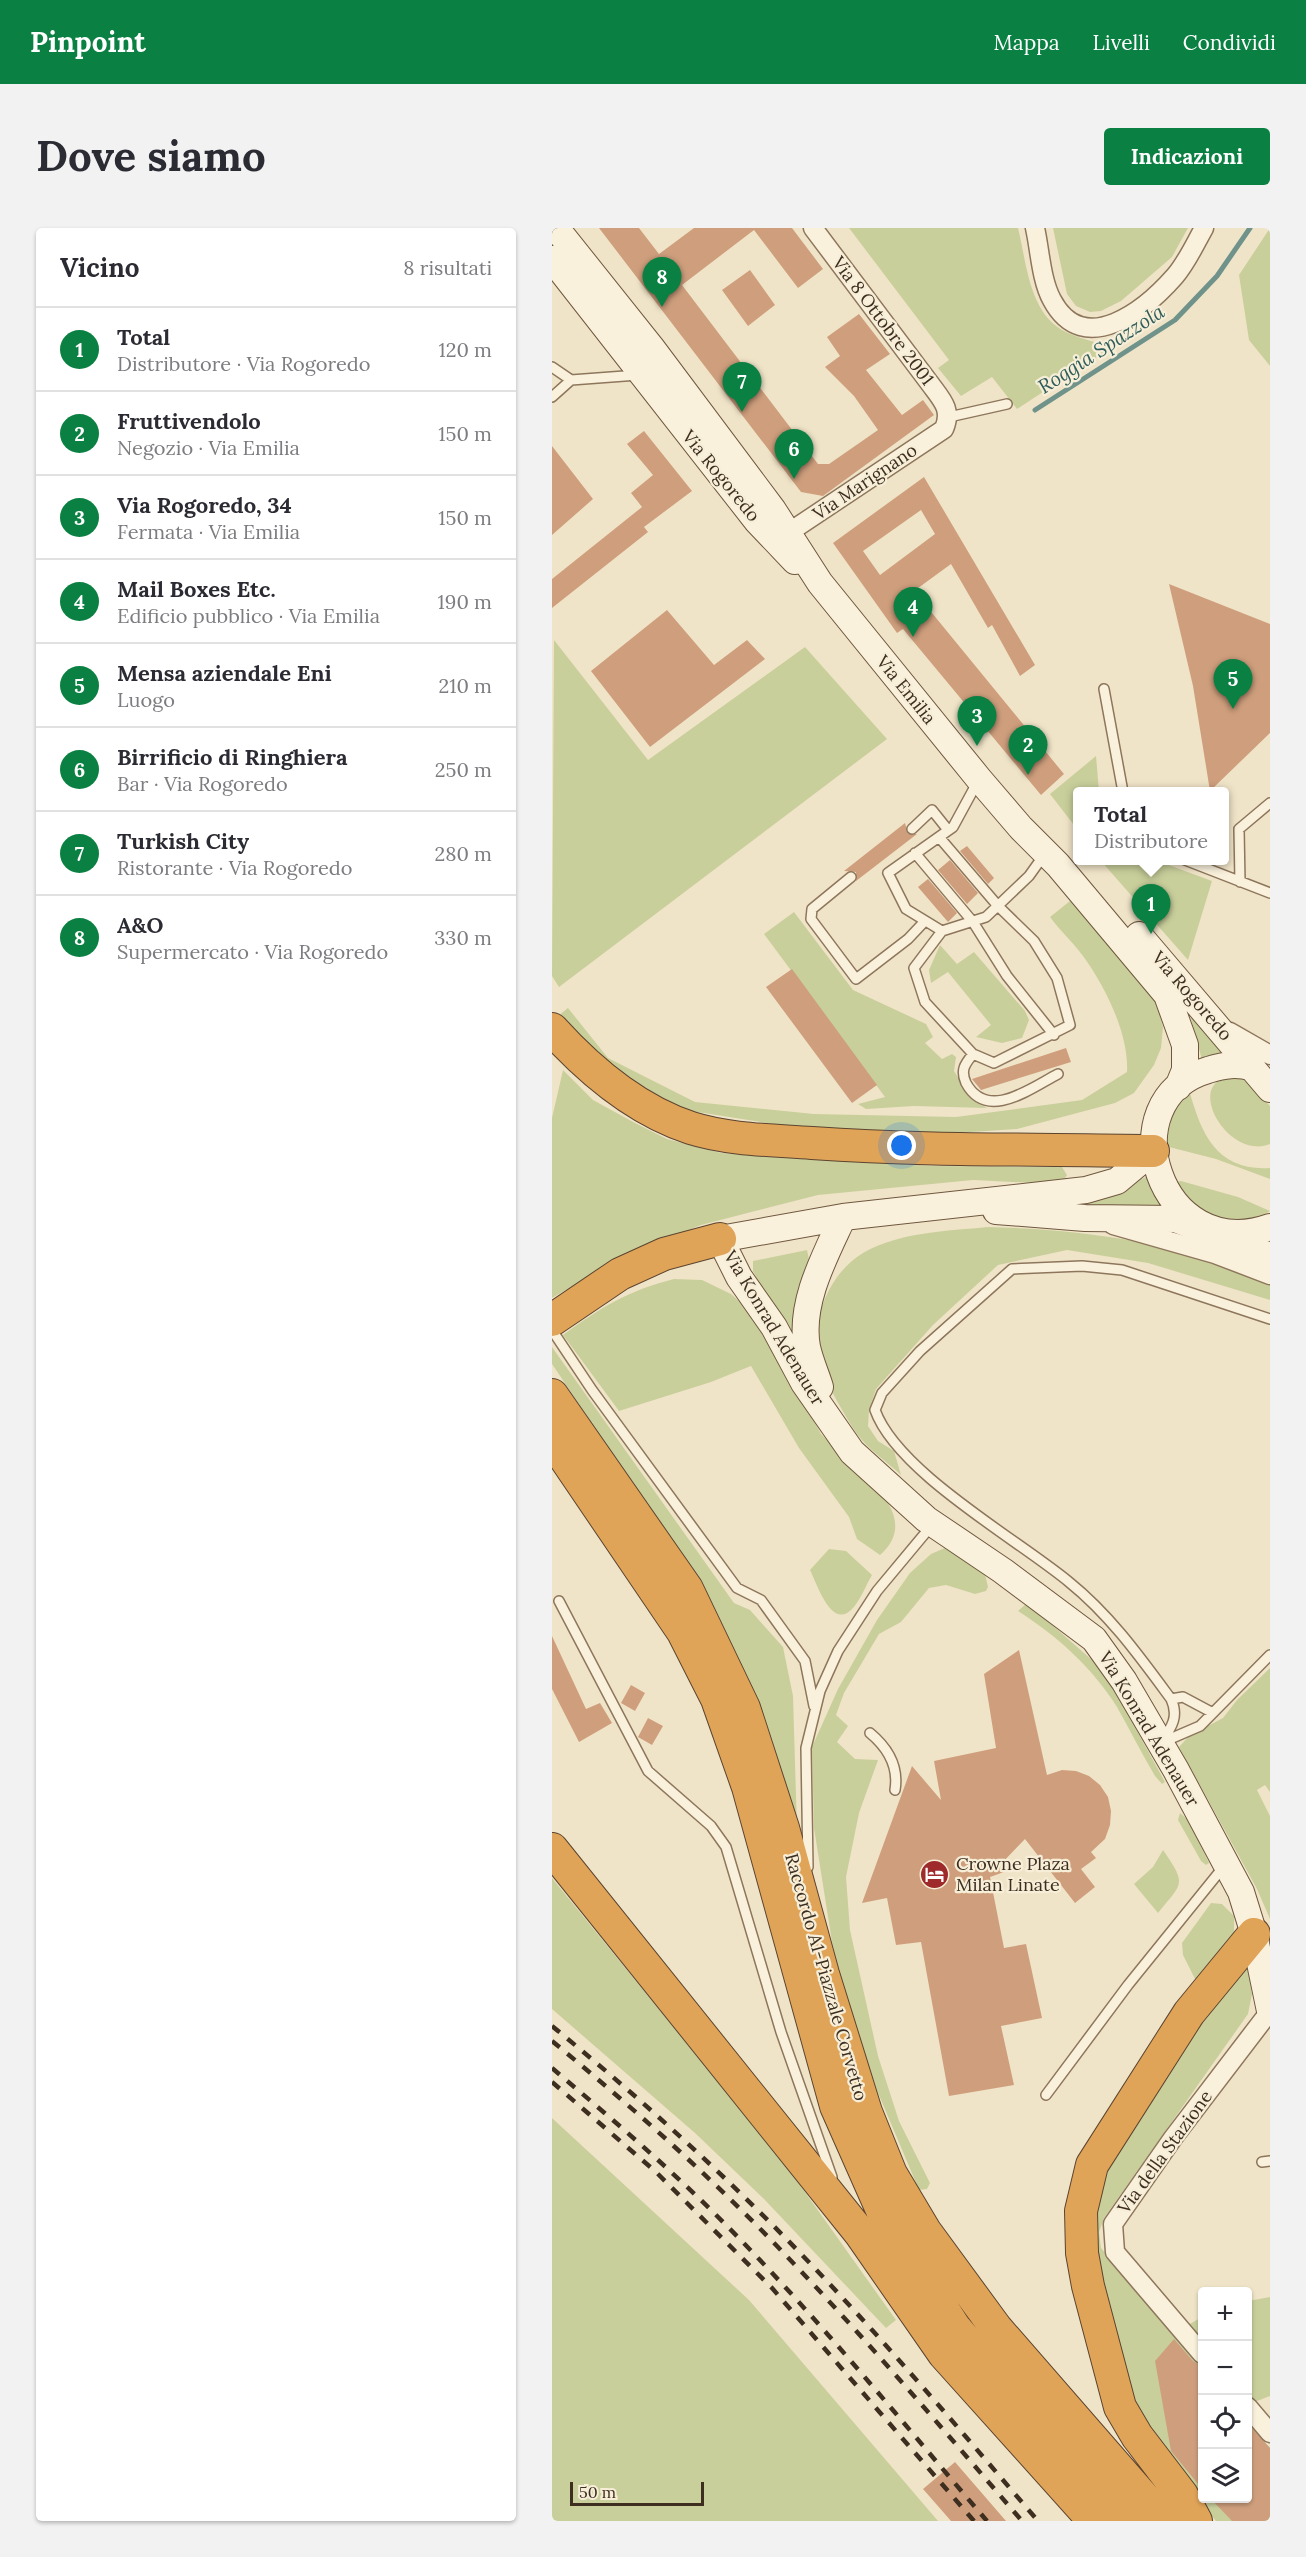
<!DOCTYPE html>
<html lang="it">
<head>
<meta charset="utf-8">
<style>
  :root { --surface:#fff; --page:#f2f2f3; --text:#2b2b33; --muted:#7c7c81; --line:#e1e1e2; --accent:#0b8043 }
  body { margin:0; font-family:Lora,serif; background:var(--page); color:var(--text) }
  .controls { position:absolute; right:18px; bottom:18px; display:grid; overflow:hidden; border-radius:6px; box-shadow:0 2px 4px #0004 }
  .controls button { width:54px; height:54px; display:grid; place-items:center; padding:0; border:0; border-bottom:2px solid var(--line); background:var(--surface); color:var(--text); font:30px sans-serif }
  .scale { position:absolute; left:18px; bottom:15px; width:134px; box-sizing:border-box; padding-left:6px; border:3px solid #3d2e20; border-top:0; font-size:16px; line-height:21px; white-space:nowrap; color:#3d2e20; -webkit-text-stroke:4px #f7eed8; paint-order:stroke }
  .you { position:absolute; left:350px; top:918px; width:21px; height:21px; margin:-15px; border:4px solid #fff; border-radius:50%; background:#1a73e8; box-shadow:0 0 0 9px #1a73e833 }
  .badge { display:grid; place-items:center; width:39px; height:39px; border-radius:50%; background:var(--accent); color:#fff; font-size:20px; font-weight:700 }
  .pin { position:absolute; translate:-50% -50px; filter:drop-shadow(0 2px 3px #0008) }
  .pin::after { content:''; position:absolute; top:32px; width:21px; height:18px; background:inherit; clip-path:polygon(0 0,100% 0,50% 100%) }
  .popup { position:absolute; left:521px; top:559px; width:156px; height:78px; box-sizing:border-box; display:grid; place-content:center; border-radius:6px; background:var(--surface); filter:drop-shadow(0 2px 4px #0005); font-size:20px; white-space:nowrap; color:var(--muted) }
  .popup b { font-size:22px; color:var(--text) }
  .popup::after { content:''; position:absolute; left:50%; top:100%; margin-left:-12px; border:12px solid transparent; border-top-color:var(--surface) }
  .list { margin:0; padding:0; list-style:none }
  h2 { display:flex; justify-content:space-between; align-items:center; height:78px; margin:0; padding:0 24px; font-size:26px }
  h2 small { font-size:20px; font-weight:400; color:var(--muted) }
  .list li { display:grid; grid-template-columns:39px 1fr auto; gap:18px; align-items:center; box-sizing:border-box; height:84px; padding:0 24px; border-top:2px solid var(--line) }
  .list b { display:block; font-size:22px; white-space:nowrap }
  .list p { margin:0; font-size:20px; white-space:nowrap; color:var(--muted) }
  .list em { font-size:20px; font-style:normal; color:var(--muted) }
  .icon { flex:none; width:33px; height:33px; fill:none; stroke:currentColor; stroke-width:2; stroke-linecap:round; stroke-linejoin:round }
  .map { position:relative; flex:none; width:718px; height:2293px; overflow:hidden; border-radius:6px }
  header { display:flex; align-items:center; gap:36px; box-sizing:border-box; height:84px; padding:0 30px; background:var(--accent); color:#fff }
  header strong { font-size:28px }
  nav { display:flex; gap:33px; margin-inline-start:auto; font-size:21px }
  .intro { display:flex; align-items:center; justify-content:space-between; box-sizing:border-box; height:144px; padding:0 36px }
  h1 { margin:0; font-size:42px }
  .button { padding:15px 27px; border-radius:6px; background:var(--accent); color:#fff; font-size:21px; font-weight:700 }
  main { display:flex; gap:36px; padding:0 36px }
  aside { flex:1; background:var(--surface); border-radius:6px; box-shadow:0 2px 4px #0004 }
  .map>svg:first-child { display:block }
  .green { fill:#c9cf9b }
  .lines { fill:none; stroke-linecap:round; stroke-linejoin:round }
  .stream { stroke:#6f938a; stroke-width:5 }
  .building { fill:#cf9f7d; fill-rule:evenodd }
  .lane-casing { stroke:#8d765c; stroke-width:12 }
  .street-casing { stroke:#8d765c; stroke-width:21 }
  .secondary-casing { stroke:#6f573f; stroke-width:28 }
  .highway-casing { stroke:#5b4430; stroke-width:34 }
  .lane { stroke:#faf1dc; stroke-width:9 }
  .street { stroke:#faf1dc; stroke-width:18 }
  .secondary { stroke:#faf1dc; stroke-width:26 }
  .highway { stroke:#e0a458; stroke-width:32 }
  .rail { stroke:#3d2e20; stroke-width:4.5; stroke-dasharray:10 10; stroke-linecap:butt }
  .labels { text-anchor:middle; stroke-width:4.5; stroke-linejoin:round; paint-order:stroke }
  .street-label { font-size:18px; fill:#3d2e20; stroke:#f7eed8 }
  .poi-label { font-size:18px; fill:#3d2e20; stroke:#f7eed8; text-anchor:start }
  .water-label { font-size:20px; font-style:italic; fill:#2f5d5a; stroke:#f7eed8 }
</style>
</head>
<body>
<header>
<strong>Pinpoint</strong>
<nav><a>Mappa</a><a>Livelli</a><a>Condividi</a></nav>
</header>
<div class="intro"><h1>Dove siamo</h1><a class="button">Indicazioni</a></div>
<main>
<aside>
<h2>Vicino<small>8 risultati</small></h2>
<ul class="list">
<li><span class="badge">1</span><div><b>Total</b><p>Distributore · Via Rogoredo</p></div><em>120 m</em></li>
<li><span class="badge">2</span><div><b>Fruttivendolo</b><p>Negozio · Via Emilia</p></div><em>150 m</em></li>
<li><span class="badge">3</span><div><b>Via Rogoredo, 34</b><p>Fermata · Via Emilia</p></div><em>150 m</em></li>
<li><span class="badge">4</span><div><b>Mail Boxes Etc.</b><p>Edificio pubblico · Via Emilia</p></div><em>190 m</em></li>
<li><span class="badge">5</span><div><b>Mensa aziendale Eni</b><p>Luogo</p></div><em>210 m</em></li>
<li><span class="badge">6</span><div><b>Birrificio di Ringhiera</b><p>Bar · Via Rogoredo</p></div><em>250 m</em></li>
<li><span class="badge">7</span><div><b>Turkish City</b><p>Ristorante · Via Rogoredo</p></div><em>280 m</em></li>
<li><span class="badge">8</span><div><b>A&amp;O</b><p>Supermercato · Via Rogoredo</p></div><em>330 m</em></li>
</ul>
</aside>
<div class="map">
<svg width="718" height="2293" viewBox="0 0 718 2293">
  <rect width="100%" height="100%" fill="#f0e4c8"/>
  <path class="green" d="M297 0H466C475 36 477 88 516 105 530 111 546 115 560 119L465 181 440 149 409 168 386 140 397 132Z
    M501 0H636L620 29 569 73 549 83 538 84 524 78 515 66Z
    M718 0V138L697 112 687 47Z
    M2 412 96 532 253 419 335 511 7 759 0 748Z
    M544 528 547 563 526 564 525 601 498 566Z
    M549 633H606L660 653 636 732Z
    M518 673 604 772 611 799 609 820 602 837 582 865 563 875 465 901 373 907 240 899 139 883 105 873 49 837 6 788 16 780 56 830 143 874 262 886 404 889 530 872 575 844C577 806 553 758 531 728 521 714 508 703 498 689Z
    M242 684 301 762 374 796 381 809 373 815 390 831 400 826 404 829 402 843 421 872 435 880 362 878 314 881 306 876 333 869 212 706Z
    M388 717 405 736 422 724 473 783 477 792 470 810 450 815 424 809 439 797 396 744 379 755 377 742Z
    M637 783 673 825 650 832Z
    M11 842 41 872 83 895 115 911 169 925 381 938 510 939 515 947 512 952 502 956 421 952 266 967 149 997 67 1031 0 1070V890Z
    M689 848 718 878V916C681 931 641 871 666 853 671 849 682 849 689 848Z
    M638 865C650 908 666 943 718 940V951L664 931 613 918 621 884Z
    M594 949 614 980H533L501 973 566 961Z
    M629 953 686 969 718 983C697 999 663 993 643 979 635 973 628 961 621 954Z
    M436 999C531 1001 630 1015 718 1054V1072L596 1035 515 1022 446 1037 381 1097 324 1161 317 1182 316 1198 326 1213 342 1223 349 1247C335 1234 316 1221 305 1206 293 1188 278 1162 270 1142 254 1102 274 1047 311 1025 347 1004 395 1003 436 999Z
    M255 1022 258 1036 243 1118 201 1043V1033Z
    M122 1051 150 1052 179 1066 202 1086 269 1206 336 1275C348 1295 345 1312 328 1327L305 1311 297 1289 247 1220 199 1138 159 1154 67 1183 11 1107C48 1080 77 1062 122 1051Z
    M0 1119 182 1375 198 1382 231 1419 241 1468 245 1601 68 1249 41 1197 0 1136Z
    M395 1319 433 1346 436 1359 434 1363 423 1366 394 1357 377 1360 349 1394 327 1406 292 1465 284 1487 296 1498 285 1514 303 1531 326 1532 307 1585 294 1649 298 1702 326 1828 347 1893 378 1955 375 1961 367 1962 305 1815 280 1714 262 1600 260 1519 286 1461 325 1392 358 1345 379 1326Z
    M277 1321 294 1323 320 1347C314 1357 309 1371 301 1380 280 1404 265 1356 258 1342Z
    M475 1375 540 1432 563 1463 613 1554 610 1556 603 1548C590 1526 578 1502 565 1479 540 1439 505 1408 466 1383Z
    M718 1440V1564L713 1557 705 1562 718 1588V1691L705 1661 627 1519 637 1508 671 1490 685 1472Z
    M628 1585 636 1592 657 1635 654 1637 649 1633 626 1592Z
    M611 1622C635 1657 631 1654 606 1685L582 1656 601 1639Z
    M0 1650 233 1936 344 2092 334 2100 212 1971 143 1905 0 1781Z
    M659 1675 670 1676 682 1688V1708L644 1753 631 1727 630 1715Z
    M696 1738 700 1766 696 1786 552 1990 547 2004 549 2020 650 2139V2270H696V2194L718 2220V2293H664L616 2240 581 2188 538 2031 547 1941 657 1780Z
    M0 1890 197 2072 386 2293H0Z
    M718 2069V2168L700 2175 696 2169V2073Z
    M650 2089V2115L636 2097Z"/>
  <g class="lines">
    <path class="stream" d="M483 182 623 92 665 48 698 0"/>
  </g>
  <path class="building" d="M47 0H87L107 26 142 0H240L271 41 246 60 202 2 130 57 266 236H277L326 202 302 168 273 139 288 128 275 109 307 86 338 126 314 142 350 187 371 172 382 187 271 268 249 264Z
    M198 42 223 77 196 98 170 62Z
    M92 203 140 263 92 299 96 304 0 380V351L90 279 79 265 101 247 75 216Z
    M0 218 41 271 0 307Z
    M372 249 483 437 468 448 440 397 436 400 399 336 362 363 512 546 489 567 351 401 345 405 281 315ZM369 282 383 306 328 347 311 323Z
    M617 356 718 396V505L658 563 641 458Z
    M115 382 162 437 195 412 213 431 98 519 39 443Z
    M353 595 356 606H365L304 653V644L292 643Z
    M415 618 442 650 436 656 408 623Z
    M398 632 426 665 415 676 386 642Z
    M376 651 405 685 396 694 366 659Z
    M240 741 325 857 300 875 214 759Z
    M514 820 519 834 429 862 420 851Z
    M0 1408 34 1481 48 1475 60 1495 27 1514 0 1461Z
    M467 1422 495 1547 510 1542 524 1543 537 1548 548 1557 556 1569 559 1583 558 1597 553 1611 539 1624 544 1630 529 1641 543 1659 523 1675 473 1611 447 1638 452 1644 438 1649 452 1720 474 1716 490 1790 449 1798 462 1857 397 1868 369 1714 344 1717 335 1670 310 1675 360 1538 389 1572 382 1533 444 1520 432 1446Z
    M79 1457 93 1465 83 1483 69 1475Z
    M96 1490 111 1498 100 1517 86 1509Z
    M622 2111 641 2133 651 2139V2262L619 2223 603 2133Z
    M696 2196 718 2220V2293H680L659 2271H696Z
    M403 2234 454 2293H399L371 2261Z"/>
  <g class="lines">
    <defs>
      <path id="lane" d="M0 139 19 152 86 147
        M0 169 19 152
        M397 189 455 176
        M552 461 571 564
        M426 553 401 599 336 645 354 681 390 703 434 689 477 648 492 627
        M360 601 380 582 396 602
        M387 609 446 678 482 713 505 750 518 797 442 835 421 826 373 774 362 740 390 703
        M363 625 421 694 455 748 502 807
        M633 632 718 665
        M299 649 260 681 259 691 304 751 356 711 373 693
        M688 654 687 601 718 575
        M421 826C413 836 408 842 414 855 435 894 479 860 506 846
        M0 1102 40 1162 185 1360 209 1372 253 1433 262 1478
        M7 1373 96 1543 159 1598 174 1619 229 1804 280 1949
        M619 1471 631 1469 661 1485
        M318 1505C336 1520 347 1538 343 1562
        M610 1513C620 1499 627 1488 619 1471 588 1429 558 1387 517 1354 465 1311 345 1244 323 1182L330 1165 368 1123 460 1041 530 1038 570 1042 718 1091
        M611 1514 648 1498 718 1427
        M256 1639 254 1520 268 1463 286 1423 325 1363 380 1297
        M494 1867 576 1757 673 1637
        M710 1934 718 1933"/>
      <path id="street" d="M483 0C488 22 489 52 500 72 532 132 594 81 623 48 635 34 643 16 652 0
        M227 311 392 201C400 182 391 173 379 157L261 0
        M678 804 718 827
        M561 997 663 1026 718 1047
        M650 2126 563 2024 561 1996 621 1910 718 1783
        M696 2179 718 2205"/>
      <path id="secondary" d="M4 0 99 119 221 282 268 355 427 551 469 600 506 637 615 767 633 817V842L626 859
        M0 31 205 293 243 333
        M587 707 718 861
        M701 840C685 835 672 837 656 842 555 871 607 1038 718 999
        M601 923 565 953 534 962 291 989 168 1011 187 1049 222 1099 252 1155 300 1224 374 1291 451 1343 542 1411 572 1453 624 1542 689 1664 702 1706 718 1783
        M444 983 533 990 623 991 718 1028
        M268 1159C264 1146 258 1133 255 1119 247 1075 273 1028 291 989"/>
      <path id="highway" d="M0 801C38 843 84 882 139 900 177 912 221 912 260 915 374 923 487 921 601 923
        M0 1092 68 1046 112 1026 168 1011
        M0 1167 135 1361 192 1480 231 1600 271 1746 314 1884 339 1946 373 2003 444 2100 612 2293
        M0 1211 131 1404 165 1471 196 1559 284 1878 338 2000 403 2100 451 2156 579 2293
        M0 1621 308 2005 392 2126 542 2293
        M644 2293 630 2267 585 2208 568 2179 536 2058 530 2025 529 1983 540 1937 637 1785 702 1706"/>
    </defs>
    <use href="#lane" class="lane-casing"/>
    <use href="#street" class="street-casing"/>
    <use href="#secondary" class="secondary-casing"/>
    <use href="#highway" class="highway-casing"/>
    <use href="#lane" class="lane"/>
    <use href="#street" class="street"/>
    <use href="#secondary" class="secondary"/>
    <use href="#highway" class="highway"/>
    <path class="rail" d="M0 1798C88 1870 172 1946 251 2028 333 2113 409 2203 486 2293
      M0 1813C85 1883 168 1957 244 2038 322 2120 396 2207 470 2293
      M0 1840C60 1891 120 1942 176 1999 268 2092 350 2194 435 2293
      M0 1854 104 1944 220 2060 422 2293"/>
  </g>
  <defs>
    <symbol id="hotel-disc" viewBox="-11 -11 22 22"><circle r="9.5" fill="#9e2a2b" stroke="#f7eed8"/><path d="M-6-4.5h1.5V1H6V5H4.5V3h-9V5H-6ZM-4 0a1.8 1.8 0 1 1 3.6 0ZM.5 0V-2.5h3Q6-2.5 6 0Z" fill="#fff"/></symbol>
  </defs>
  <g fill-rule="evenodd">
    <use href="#hotel-disc" x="366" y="1630" width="33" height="33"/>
  </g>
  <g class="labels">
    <g class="street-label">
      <text transform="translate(331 93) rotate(53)" y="6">Via 8 Ottobre 2001</text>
      <text transform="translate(169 248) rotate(51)" y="6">Via Rogoredo</text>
      <text transform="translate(313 254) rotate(-34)" y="6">Via Marignano</text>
      <text transform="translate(354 462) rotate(51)" y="6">Via Emilia</text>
      <text transform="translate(640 768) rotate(49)" y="6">Via Rogoredo</text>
      <text transform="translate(222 1100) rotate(59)" y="6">Via Konrad Adenauer</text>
      <text transform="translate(597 1501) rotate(59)" y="6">Via Konrad Adenauer</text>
      <text transform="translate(274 1749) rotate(74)" y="6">Raccordo A1-Piazzale Corvetto</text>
      <text transform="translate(613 1924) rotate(-54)" y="6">Via della Stazione</text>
    </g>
    <g class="poi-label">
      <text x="404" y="1642">Crowne Plaza<tspan x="404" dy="21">Milan Linate</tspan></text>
    </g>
    <g class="water-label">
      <text transform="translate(549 121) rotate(-33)" y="7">Roggia Spazzola</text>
    </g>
  </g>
</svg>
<div class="controls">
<button>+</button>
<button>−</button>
<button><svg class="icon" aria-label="locate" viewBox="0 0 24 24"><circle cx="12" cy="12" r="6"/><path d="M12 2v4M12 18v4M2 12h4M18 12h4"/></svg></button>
<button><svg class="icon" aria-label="layers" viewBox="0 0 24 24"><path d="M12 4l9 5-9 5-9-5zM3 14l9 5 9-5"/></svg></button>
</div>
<div class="scale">50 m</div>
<div class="you"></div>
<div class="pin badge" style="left:599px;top:706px">1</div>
<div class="popup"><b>Total</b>Distributore</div>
<div class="pin badge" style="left:476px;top:547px">2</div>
<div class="pin badge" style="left:425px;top:518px">3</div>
<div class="pin badge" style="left:361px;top:409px">4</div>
<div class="pin badge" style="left:681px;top:481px">5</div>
<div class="pin badge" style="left:242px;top:251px">6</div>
<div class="pin badge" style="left:190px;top:184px">7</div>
<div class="pin badge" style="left:110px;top:79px">8</div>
</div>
</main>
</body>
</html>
